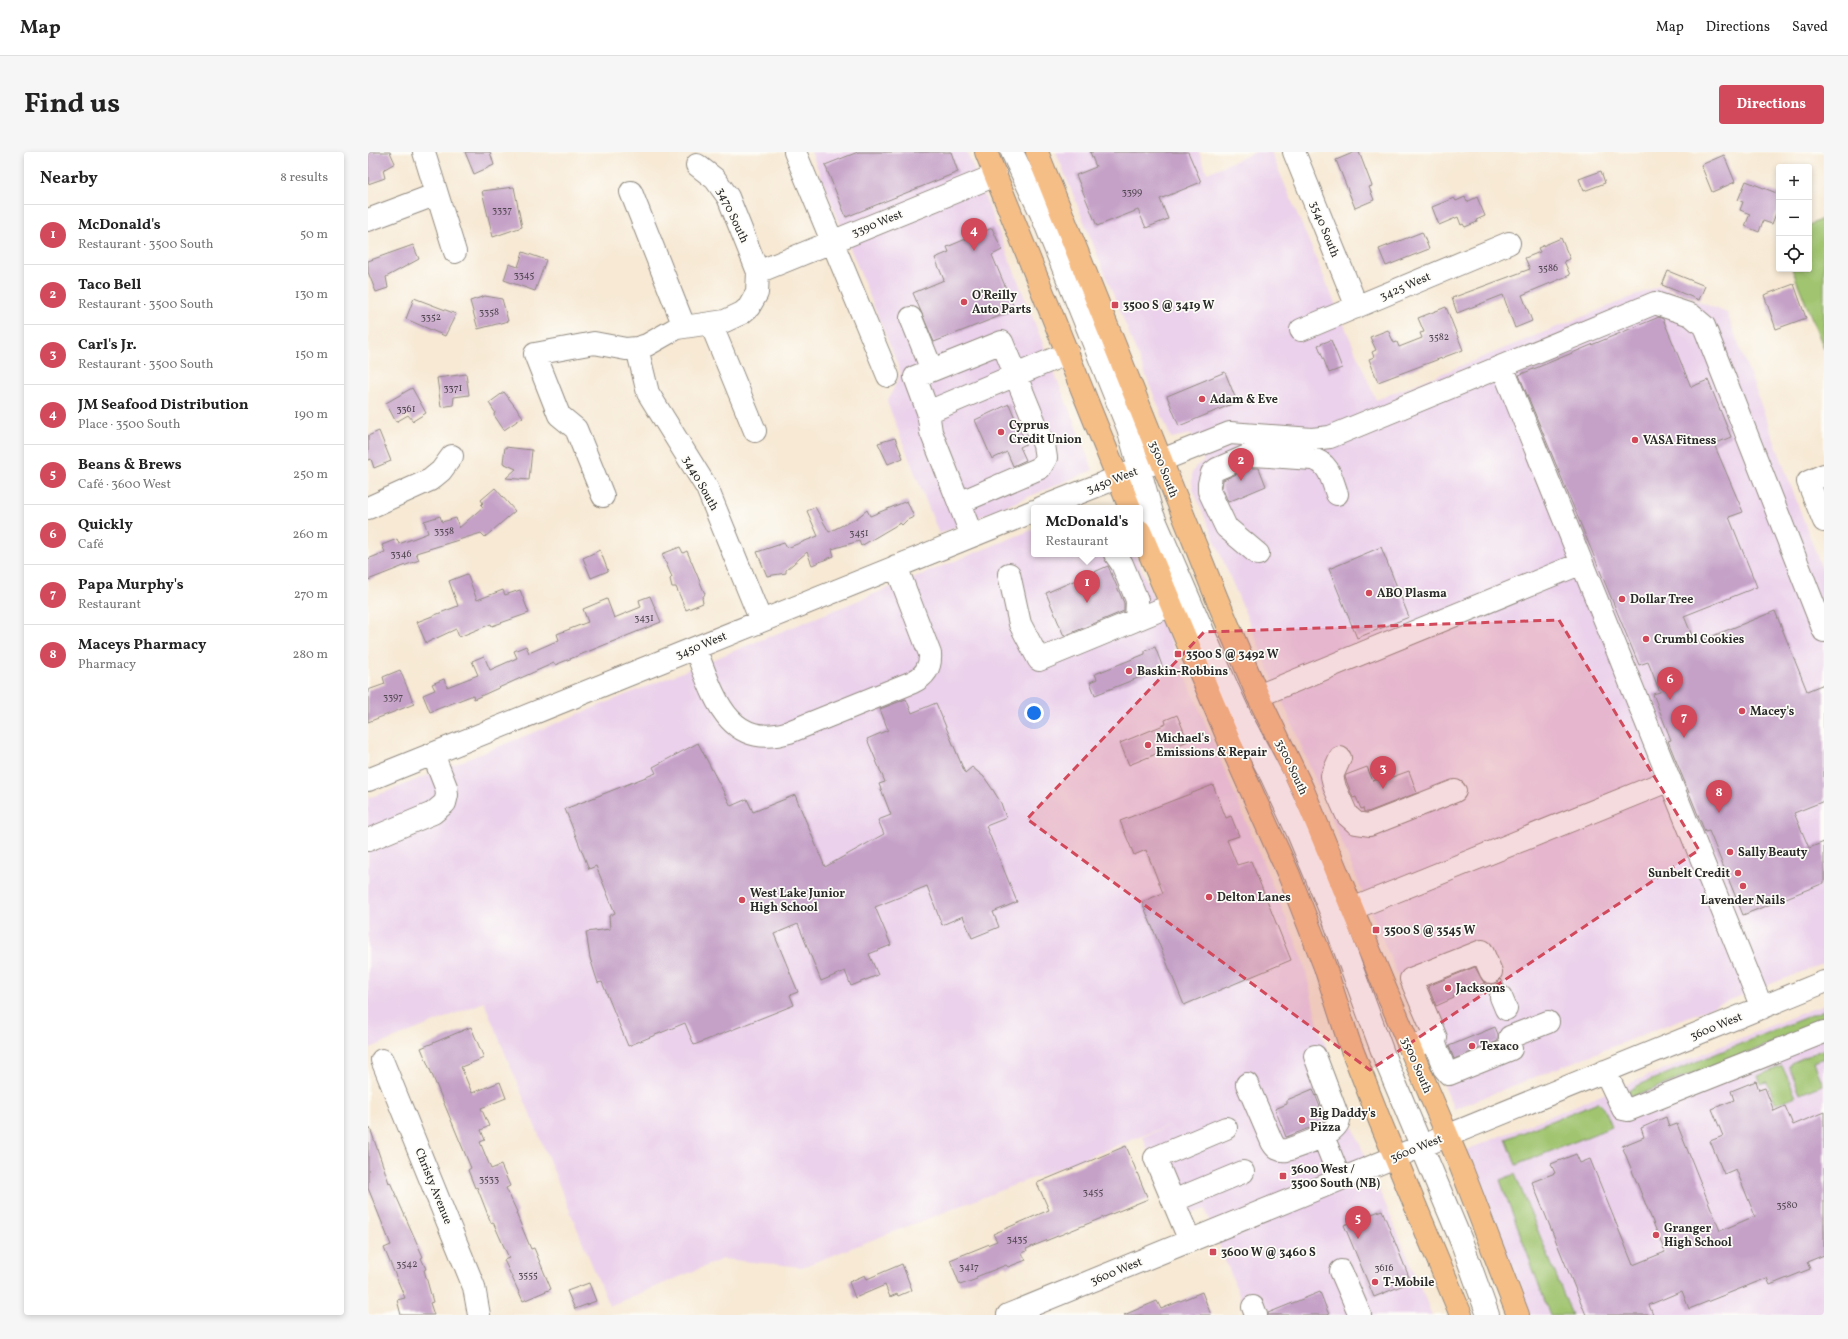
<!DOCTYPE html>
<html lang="en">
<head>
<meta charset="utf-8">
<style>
  :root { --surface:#fff; --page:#f6f6f6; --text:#222; --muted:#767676; --line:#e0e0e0; --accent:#d1495b }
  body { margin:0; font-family:Vollkorn,serif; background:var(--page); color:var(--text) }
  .controls { position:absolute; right:12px; top:12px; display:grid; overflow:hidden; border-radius:4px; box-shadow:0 2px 6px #0003 }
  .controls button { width:36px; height:36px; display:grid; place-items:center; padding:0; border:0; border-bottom:1px solid var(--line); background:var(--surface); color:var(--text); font:20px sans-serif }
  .you { position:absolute; left:666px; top:561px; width:14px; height:14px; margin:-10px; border:3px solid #fff; border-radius:50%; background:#1a73e8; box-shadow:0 0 0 6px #1a73e833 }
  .badge { display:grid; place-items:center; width:26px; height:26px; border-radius:50%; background:var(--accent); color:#fff; font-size:13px; font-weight:700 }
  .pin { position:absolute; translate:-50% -33px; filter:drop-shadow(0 1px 2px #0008) }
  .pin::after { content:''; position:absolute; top:21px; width:14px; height:12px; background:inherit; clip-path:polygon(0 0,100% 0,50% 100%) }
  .popup { position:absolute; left:663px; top:353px; width:112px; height:52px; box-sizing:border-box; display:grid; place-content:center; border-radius:4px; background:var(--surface); filter:drop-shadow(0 1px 3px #0005); font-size:13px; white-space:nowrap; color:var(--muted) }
  .popup b { font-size:15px; color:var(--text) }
  .popup::after { content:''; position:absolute; left:50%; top:100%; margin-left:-8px; border:8px solid transparent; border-top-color:var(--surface) }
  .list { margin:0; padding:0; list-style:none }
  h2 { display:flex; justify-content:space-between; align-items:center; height:52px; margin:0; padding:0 16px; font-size:17px }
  h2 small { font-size:13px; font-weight:400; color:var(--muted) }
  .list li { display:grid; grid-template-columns:26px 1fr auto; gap:12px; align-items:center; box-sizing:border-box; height:60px; padding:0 16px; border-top:1px solid var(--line) }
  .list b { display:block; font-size:15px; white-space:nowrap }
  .list p { margin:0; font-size:13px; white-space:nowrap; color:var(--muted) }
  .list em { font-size:13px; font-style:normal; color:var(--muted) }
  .icon { flex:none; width:22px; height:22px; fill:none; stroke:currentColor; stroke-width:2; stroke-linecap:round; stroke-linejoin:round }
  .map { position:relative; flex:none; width:1456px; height:1163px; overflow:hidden; border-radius:4px }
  header { display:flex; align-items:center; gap:24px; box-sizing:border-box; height:56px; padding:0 20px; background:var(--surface); border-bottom:1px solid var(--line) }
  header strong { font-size:19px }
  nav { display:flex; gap:22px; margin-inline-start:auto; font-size:14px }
  .intro { display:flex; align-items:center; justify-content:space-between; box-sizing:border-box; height:96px; padding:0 24px }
  h1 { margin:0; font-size:28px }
  .button { padding:10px 18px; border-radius:4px; background:var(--accent); color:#fff; font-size:14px; font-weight:700 }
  main { display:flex; gap:24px; padding:0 24px }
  aside { flex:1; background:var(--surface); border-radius:4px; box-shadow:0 2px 6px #0003 }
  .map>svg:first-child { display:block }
  .built { fill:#ebd1eb }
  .green { fill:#a0c46f; stroke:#66784d }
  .building { fill:#c5a1c7 }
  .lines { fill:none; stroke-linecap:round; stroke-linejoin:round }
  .minor-casing { stroke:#918a80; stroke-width:24 }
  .major-casing { stroke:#918a80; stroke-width:24 }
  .minor { stroke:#fff; stroke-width:22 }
  .major { stroke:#f6be87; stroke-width:22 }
  .marked { fill:#d1495b; fill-opacity:0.2; stroke:#d1495b; stroke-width:3; stroke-dasharray:8 5; stroke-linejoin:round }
  .poi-dot { fill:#d1495b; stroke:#fdfcf7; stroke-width:1.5 }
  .labels { text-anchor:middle; stroke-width:3.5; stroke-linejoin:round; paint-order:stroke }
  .number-label { font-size:10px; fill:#524852 }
  .street-label { font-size:12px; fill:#2b2b2b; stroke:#fdfcf7 }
  .poi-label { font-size:12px; font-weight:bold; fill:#2b2b2b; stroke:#fdfcf7; text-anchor:start }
</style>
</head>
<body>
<header>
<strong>Map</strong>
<nav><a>Map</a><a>Directions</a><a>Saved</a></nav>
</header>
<div class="intro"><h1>Find us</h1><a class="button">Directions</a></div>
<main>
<aside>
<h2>Nearby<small>8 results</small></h2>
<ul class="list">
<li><span class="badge">1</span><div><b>McDonald's</b><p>Restaurant · 3500 South</p></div><em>50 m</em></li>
<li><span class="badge">2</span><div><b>Taco Bell</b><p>Restaurant · 3500 South</p></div><em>130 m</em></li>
<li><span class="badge">3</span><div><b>Carl's Jr.</b><p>Restaurant · 3500 South</p></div><em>150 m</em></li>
<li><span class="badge">4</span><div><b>JM Seafood Distribution</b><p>Place · 3500 South</p></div><em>190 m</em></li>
<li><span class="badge">5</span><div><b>Beans &amp; Brews</b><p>Café · 3600 West</p></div><em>250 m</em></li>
<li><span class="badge">6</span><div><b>Quickly</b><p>Café</p></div><em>260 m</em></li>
<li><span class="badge">7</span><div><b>Papa Murphy's</b><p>Restaurant</p></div><em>270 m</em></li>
<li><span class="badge">8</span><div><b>Maceys Pharmacy</b><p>Pharmacy</p></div><em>280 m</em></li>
</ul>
</aside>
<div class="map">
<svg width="1456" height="1163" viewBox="0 0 1456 1163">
  <rect width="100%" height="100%" fill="#fdfcf7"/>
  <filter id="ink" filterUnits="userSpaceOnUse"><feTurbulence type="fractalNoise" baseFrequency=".025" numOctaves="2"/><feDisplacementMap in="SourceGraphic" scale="8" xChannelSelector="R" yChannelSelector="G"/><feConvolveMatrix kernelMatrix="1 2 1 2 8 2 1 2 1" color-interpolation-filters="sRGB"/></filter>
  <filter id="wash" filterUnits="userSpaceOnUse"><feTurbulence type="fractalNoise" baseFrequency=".012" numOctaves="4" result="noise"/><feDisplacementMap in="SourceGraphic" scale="16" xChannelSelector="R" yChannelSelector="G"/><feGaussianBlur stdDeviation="0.9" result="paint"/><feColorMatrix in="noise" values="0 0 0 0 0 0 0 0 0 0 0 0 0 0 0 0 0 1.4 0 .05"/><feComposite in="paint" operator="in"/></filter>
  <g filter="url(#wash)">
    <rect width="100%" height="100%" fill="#f7e9d4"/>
    <path class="built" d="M443 0H599L725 318 571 382 519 250 533 221Z
      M688 0H831L839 21 888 0H903L1008 248 1291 134 1359 161 1456 423V811L1086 957 825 337 824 329V321L828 314 836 309 824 282 803 286Z
      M666 377V402H767L935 807 950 873 963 907 969 937 1064 1163H879L837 1057 806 1068 775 985 805 972 434 1115 355 1107 241 1154 116 850 0 897V646L21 639Z
      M1456 852V1163H1153L1086 1003Z"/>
    <path class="green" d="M1456 66V197L1424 117H1441V73Z
      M1456 858V871L1265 945 1260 939 1271 933Z
      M1456 897V906L1446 910 1455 933 1432 942 1421 915 1423 911Z
      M1414 914 1428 944 1408 952 1399 930 1393 932 1390 924Z
      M1230 950 1236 956 1244 975 1148 1013 1138 987Z
      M1147 1022 1204 1163H1182L1132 1028Z"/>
    <g id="blocks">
      <path class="building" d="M0 0H22L27 11 15 18 17 26 0 32Z
        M97 0H122L126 13 106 22Z
        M490 0H583L590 20 478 65 457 13Z
        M722 0H820L833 30 792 47 800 67 778 76 770 58 729 74 708 23 728 15Z
        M987 0H991L1004 34 1001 35 1006 48 987 56 968 8Z
        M1356 3 1367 30 1344 40 1333 13Z
        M1233 19 1237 31 1216 39 1211 27Z
        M1378 29 1411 42V54L1404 72 1395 69 1391 80 1377 74 1382 62 1372 58 1375 50 1370 48Z
        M146 35 154 75 125 85 114 39Z
        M1097 45 1099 50 1109 45 1117 64 1108 68 1109 70 1097 75 1095 72 1093 73 1090 65 1071 73 1064 55 1086 46 1088 49Z
        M624 76 634 98 624 103 647 158 566 190 545 141 576 128 567 106 581 100 579 95Z
        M1054 80 1061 97 1018 114 1011 97Z
        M1193 86 1202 107 1196 109 1202 123 1154 143 1164 169 1147 176 1135 143 1089 161 1084 146 1162 117 1157 106 1172 100 1170 96Z
        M45 93 51 107 18 125 20 136 8 140 0 120V109Z
        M155 100 178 108 167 139 136 128 141 112 150 115Z
        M1300 119 1337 134 1331 148 1294 133Z
        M1426 132 1438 166 1408 177 1396 143Z
        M117 144 134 147 140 169 110 177 102 149Z
        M46 146 88 162 77 184 38 167Z
        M1078 155 1095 198 1010 230 1001 207 1006 205 1004 200 1008 198 1002 185 1020 178 1026 191 1029 190 1031 195 1054 186 1052 181 1056 180 1050 166Z
        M1291 165 1295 167 1323 235 1340 228 1363 285 1346 292 1375 360 1361 365 1389 435 1316 464 1327 491 1407 459 1439 539 1456 532V649L1426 661 1441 696 1456 690V731L1375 763 1341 679 1337 680 1300 589 1303 588 1285 542 1292 540 1280 510 1271 513 1151 223Z
        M963 188 974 216 961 221 950 193Z
        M857 220 869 250 811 274 799 244Z
        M98 222 101 243 86 245 85 253 73 255 69 226Z
        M44 236 58 261 45 269 40 263 28 270 18 251Z
        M136 240 155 265 136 278 126 263 127 260 121 251Z
        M641 252 658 292 652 295 658 308 645 314 639 300 624 307 607 268Z
        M11 279 23 309 6 316 3 307 0 308V284Z
        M527 286 535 306 520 312 510 291Z
        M137 295 164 298 161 328 138 326 148 317 135 311Z
        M882 316H891L898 334 860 350 854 335 855 328Z
        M127 336 147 359 117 385 113 381 48 401 51 408 0 428V407L17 400 14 393 29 387 31 392 60 381 56 369 72 364 74 370 88 366 91 376 115 355 113 353 115 351 113 348Z
        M539 349 546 365 539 368 534 373 532 371 493 394 491 389 464 397 466 404 444 413 439 400 418 418V421L399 424 389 400 416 391 419 396 450 384 439 359 447 355 461 380 489 366 499 358 502 364Z
        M312 395 315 401 319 399 337 442 334 446 335 451 318 458 308 435H304L302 427 304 425 294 402Z
        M1013 395 1041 465 989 486 961 417Z
        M232 398 240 419 223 426 215 406Z
        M740 414 756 451V459L696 484 678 441Z
        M99 422 109 448 135 438 137 443 152 438 161 461 124 474 123 472 91 485 88 477 58 491 49 470 90 454 81 429Z
        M282 444 293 470 187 513 186 511 106 547 105 543 62 560 55 543 67 538 64 532 76 527 79 535 110 523 104 509 116 504 122 518 149 506 146 499 158 494 161 501 191 488 189 482 220 470 215 457 239 447 246 466 273 455 271 448Z
        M787 495 795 516 727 543 722 530 729 527 727 522 777 502V499Z
        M32 518 46 552 0 570V538L17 532 15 525Z
        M538 547 544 561 568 551 597 621 604 615 616 625 625 638 633 651 638 666 618 674 649 750 625 760 631 775 604 786 595 764 574 773 559 734 507 755 523 793 501 802 510 823 483 834 477 819 453 829 430 772 406 782 430 840 422 843 426 853 326 893 317 871 260 894 234 830 230 831 222 806 218 780 242 777 241 764 247 761 228 714 221 717 197 657 288 621 285 615 330 591 363 654 379 647 385 660 427 643 457 715 516 682 510 668 523 663 511 632 517 630 499 587 520 578 512 557Z
        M809 563 820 589 761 613 752 591 798 572 797 568Z
        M999 615 1005 629 1015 625 1016 628 1041 619 1049 641 1000 660H996L995 656 993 657 988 645 985 646 977 625 978 623Z
        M845 633 858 666 863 664 871 684 859 688 869 713 883 709 923 808 816 853 774 750 795 741 778 698 766 703 752 669Z
        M1107 815 1116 831 1085 844 1086 846 1068 854 1060 834Z
        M1133 827 1136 833 1128 834 1123 837 1121 842 1116 830 1122 832H1128Z
        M103 875 116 906 93 915 104 941 132 930 138 946 113 956 121 974 113 978 117 988 112 990 123 1017 133 1013 142 1034 138 1036 149 1060 148 1061 163 1097 166 1096 183 1137 155 1149 136 1108 141 1106 125 1070 123 1071 109 1035 107 1036 100 1018 103 1016 53 896Z
        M1127 875 1130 882V889L1086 907 1081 894Z
        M1388 929 1391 938 1397 936 1406 959 1417 954 1425 973 1456 960V1103L1439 1110 1442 1117 1402 1133 1399 1126 1321 1157 1314 1139 1281 1153 1285 1163H1218L1164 1030 1187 1021 1183 1012 1208 1002 1212 1011 1222 1007 1265 1113 1297 1100 1254 994 1276 985 1273 976 1298 965 1301 975 1309 972 1352 1079 1387 1064 1368 1017 1356 1022 1342 989 1355 984 1344 957 1366 948 1363 939Z
        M945 937 957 968 944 975 918 985 907 957 919 952V948Z
        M2 976 21 1031 22 1030 55 1105 53 1106 58 1117 56 1118 65 1150 62 1151 66 1163H33L29 1148 37 1146 16 1096 23 1093 0 1036V977Z
        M758 994 780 1047 658 1097 659 1099 654 1101 658 1108 640 1115 638 1113 608 1125 609 1127 592 1133 582 1108 629 1089 625 1082 681 1058 669 1031Z
        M1014 1058 1043 1130 1006 1145 976 1073Z
        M534 1112 544 1138 530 1144 529 1142 522 1145 517 1133 487 1146 481 1130 497 1123 499 1127Z
        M221 1131 228 1149 207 1157 199 1139Z
        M834 1140 843 1163H756L789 1149 793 1157Z
        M952 1140 961 1163H900V1161Z"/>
    </g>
  </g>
  <g filter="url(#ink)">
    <use href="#blocks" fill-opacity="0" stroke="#918a80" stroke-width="1"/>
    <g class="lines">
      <defs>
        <path id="minor" d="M56 0 87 100
          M427 0 520 224
          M644 0 673 61 760 276 784 361 859 535 874 568 904 625 930 681 963 760 1019 912 1094 1091 1120 1163
          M926 0 989 155
          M263 40 316 174
          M0 68 69 42
          M390 120 628 23
          M543 166 564 218
          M343 172 387 279
          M933 178 1141 91
          M269 196 280 241 339 336 393 469
          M1134 214 1394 856
          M560 260 547 225 634 190 676 293 678 306 672 316 591 351
          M1456 323 1440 330 1456 369
          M235 344 208 277 191 263 167 202 226 191 258 197 269 196 279 193 309 176 357 169 374 161 381 155 389 141 390 120 360 45 347 27 329 13
          M0 356 62 328 73 319 84 304
          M673 356 862 281 944 287 962 285 1287 151 1323 163 1336 174 1456 479
          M604 384 563 280 560 260 700 201
          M747 402 754 412 769 448 768 468
          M890 402 858 375 841 339V332L844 321 849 317 879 304 886 303 944 307C961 310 964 328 969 342
          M641 422 652 472 671 508 804 453
          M327 496C345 541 359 599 421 580L545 530C557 524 563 515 562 502L528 414
          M890 544 1214 411
          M972 606 964 624 967 636 979 663 988 671 1001 673 1087 639
          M0 628 666 359
          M0 688 65 661 77 651 79 643 78 635 65 602
          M984 757 1302 628
          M1133 845 1138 857
          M1142 885 1180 870
          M1065 887 1076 916 1081 922 1143 897
          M1042 896 1068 886 1043 827 1114 799 1123 820
          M14 908 106 1135 111 1163
          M1237 919 1255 957 1260 958 1456 880
          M879 932 904 990C908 997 911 999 919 998 933 993 968 983 971 968L947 904
          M955 984 972 1027
          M805 1049 875 1020
          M822 1089 787 1006 858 976
          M973 1119 992 1163
          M885 1155 888 1163
          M640 1163 1456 830"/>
        <path id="major" d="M618 0 762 356
          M669 0 849 447 890 544 935 638 1042 896 1093 1015 1150 1163
          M772 379 865 598 921 723 957 815 981 890 1012 969 1093 1163"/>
      </defs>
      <use href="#minor" class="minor-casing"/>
      <use href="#major" class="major-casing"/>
      <use href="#minor" class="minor"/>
      <use href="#major" class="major"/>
    </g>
  </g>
  <path class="marked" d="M1191 468 1331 698 1002 918 659 667 836 480Z"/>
  <g class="poi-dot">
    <circle cx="596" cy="150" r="4"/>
    <rect x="743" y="149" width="8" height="8" rx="2"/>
    <circle cx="834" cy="247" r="4"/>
    <circle cx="633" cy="280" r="4"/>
    <circle cx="1267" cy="288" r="4"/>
    <circle cx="1001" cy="441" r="4"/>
    <circle cx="1254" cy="447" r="4"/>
    <circle cx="1278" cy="487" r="4"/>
    <rect x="806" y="498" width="8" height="8" rx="2"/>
    <circle cx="761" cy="519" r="4"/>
    <circle cx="1374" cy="559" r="4"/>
    <circle cx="780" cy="593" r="4"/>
    <circle cx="1362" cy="700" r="4"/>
    <circle cx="1370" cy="721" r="4"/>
    <circle cx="1375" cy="734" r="4"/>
    <circle cx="841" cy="745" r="4"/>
    <circle cx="374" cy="748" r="4"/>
    <rect x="1004" y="774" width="8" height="8" rx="2"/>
    <circle cx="1080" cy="836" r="4"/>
    <circle cx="1104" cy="894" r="4"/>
    <circle cx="934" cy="968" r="4"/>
    <rect x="911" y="1020" width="8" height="8" rx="2"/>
    <circle cx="1288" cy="1083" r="4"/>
    <rect x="841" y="1096" width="8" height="8" rx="2"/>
    <circle cx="1007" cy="1130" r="4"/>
  </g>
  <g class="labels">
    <g class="number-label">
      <text x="764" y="43">3399</text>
      <text x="134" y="61">3337</text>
      <text x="1180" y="119">3586</text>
      <text x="156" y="126">3345</text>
      <text x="121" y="163">3358</text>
      <text x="63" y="168">3352</text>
      <text x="1071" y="188">3582</text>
      <text x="85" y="239">3371</text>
      <text x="38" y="260">3361</text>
      <text x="76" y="382">3358</text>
      <text x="491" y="384">3451</text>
      <text x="33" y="405">3346</text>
      <text x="276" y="469">3431</text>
      <text x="25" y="548">3397</text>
      <text x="121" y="1030">3533</text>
      <text x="725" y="1043">3455</text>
      <text x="1419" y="1056">3580</text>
      <text x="649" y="1090">3435</text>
      <text x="39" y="1115">3542</text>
      <text x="601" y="1118">3417</text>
      <text x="1016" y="1119">3616</text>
      <text x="160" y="1126">3555</text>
    </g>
    <g class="street-label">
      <text transform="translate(365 63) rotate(65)" y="4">3470 South</text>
      <text transform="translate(509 71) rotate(-22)" y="4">3390 West</text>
      <text transform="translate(957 77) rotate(68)" y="4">3540 South</text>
      <text transform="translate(1037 134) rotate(-23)" y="4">3425 West</text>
      <text transform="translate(796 317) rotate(69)" y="4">3500 South</text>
      <text transform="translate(744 328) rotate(-21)" y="4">3450 West</text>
      <text transform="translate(333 331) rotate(61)" y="4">3440 South</text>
      <text transform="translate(333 493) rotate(-22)" y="4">3450 West</text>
      <text transform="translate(924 615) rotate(65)" y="4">3500 South</text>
      <text transform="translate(1348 874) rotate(-22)" y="4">3600 West</text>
      <text transform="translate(1049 913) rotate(67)" y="4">3500 South</text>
      <text transform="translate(1048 996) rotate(-22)" y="4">3600 West</text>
      <text transform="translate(66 1034) rotate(68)" y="4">Christy Avenue</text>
      <text transform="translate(748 1119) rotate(-22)" y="4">3600 West</text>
    </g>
    <g class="poi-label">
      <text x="604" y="147">O'Reilly<tspan x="604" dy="14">Auto Parts</tspan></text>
      <text x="755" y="157">3500 S @ 3419 W</text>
      <text x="842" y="251">Adam &amp; Eve</text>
      <text x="641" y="277">Cyprus<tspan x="641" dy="14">Credit Union</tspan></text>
      <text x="1275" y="292">VASA Fitness</text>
      <text x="1009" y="445">ABO Plasma</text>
      <text x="1262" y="451">Dollar Tree</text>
      <text x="1286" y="491">Crumbl Cookies</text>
      <text x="818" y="506">3500 S @ 3492 W</text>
      <text x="769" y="523">Baskin-Robbins</text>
      <text x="1382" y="563">Macey's</text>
      <text x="788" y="590">Michael's<tspan x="788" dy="14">Emissions &amp; Repair</tspan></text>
      <text x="1370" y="704">Sally Beauty</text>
      <text x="1362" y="725" text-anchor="end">Sunbelt Credit</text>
      <text x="382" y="745">West Lake Junior<tspan x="382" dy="14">High School</tspan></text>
      <text x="849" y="749">Delton Lanes</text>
      <text x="1375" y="752" text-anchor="middle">Lavender Nails</text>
      <text x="1016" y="782">3500 S @ 3545 W</text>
      <text x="1088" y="840">Jacksons</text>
      <text x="1112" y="898">Texaco</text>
      <text x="942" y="965">Big Daddy's<tspan x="942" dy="14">Pizza</tspan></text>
      <text x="923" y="1021">3600 West /<tspan x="923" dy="14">3500 South (NB)</tspan></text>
      <text x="1296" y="1080">Granger<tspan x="1296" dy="14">High School</tspan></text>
      <text x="853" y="1104">3600 W @ 3460 S</text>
      <text x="1015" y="1134">T-Mobile</text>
    </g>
  </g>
</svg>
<div class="controls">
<button>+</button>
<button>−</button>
<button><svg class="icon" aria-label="locate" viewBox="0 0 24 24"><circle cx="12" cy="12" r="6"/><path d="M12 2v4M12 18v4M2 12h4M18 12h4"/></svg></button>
</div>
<div class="you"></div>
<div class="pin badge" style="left:719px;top:451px">1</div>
<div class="popup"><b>McDonald's</b>Restaurant</div>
<div class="pin badge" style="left:873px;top:329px">2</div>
<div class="pin badge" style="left:1015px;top:637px">3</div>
<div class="pin badge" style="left:606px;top:99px">4</div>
<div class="pin badge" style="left:990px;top:1087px">5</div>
<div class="pin badge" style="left:1302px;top:548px">6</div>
<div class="pin badge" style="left:1316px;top:586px">7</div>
<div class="pin badge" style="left:1351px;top:661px">8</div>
</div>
</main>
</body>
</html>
